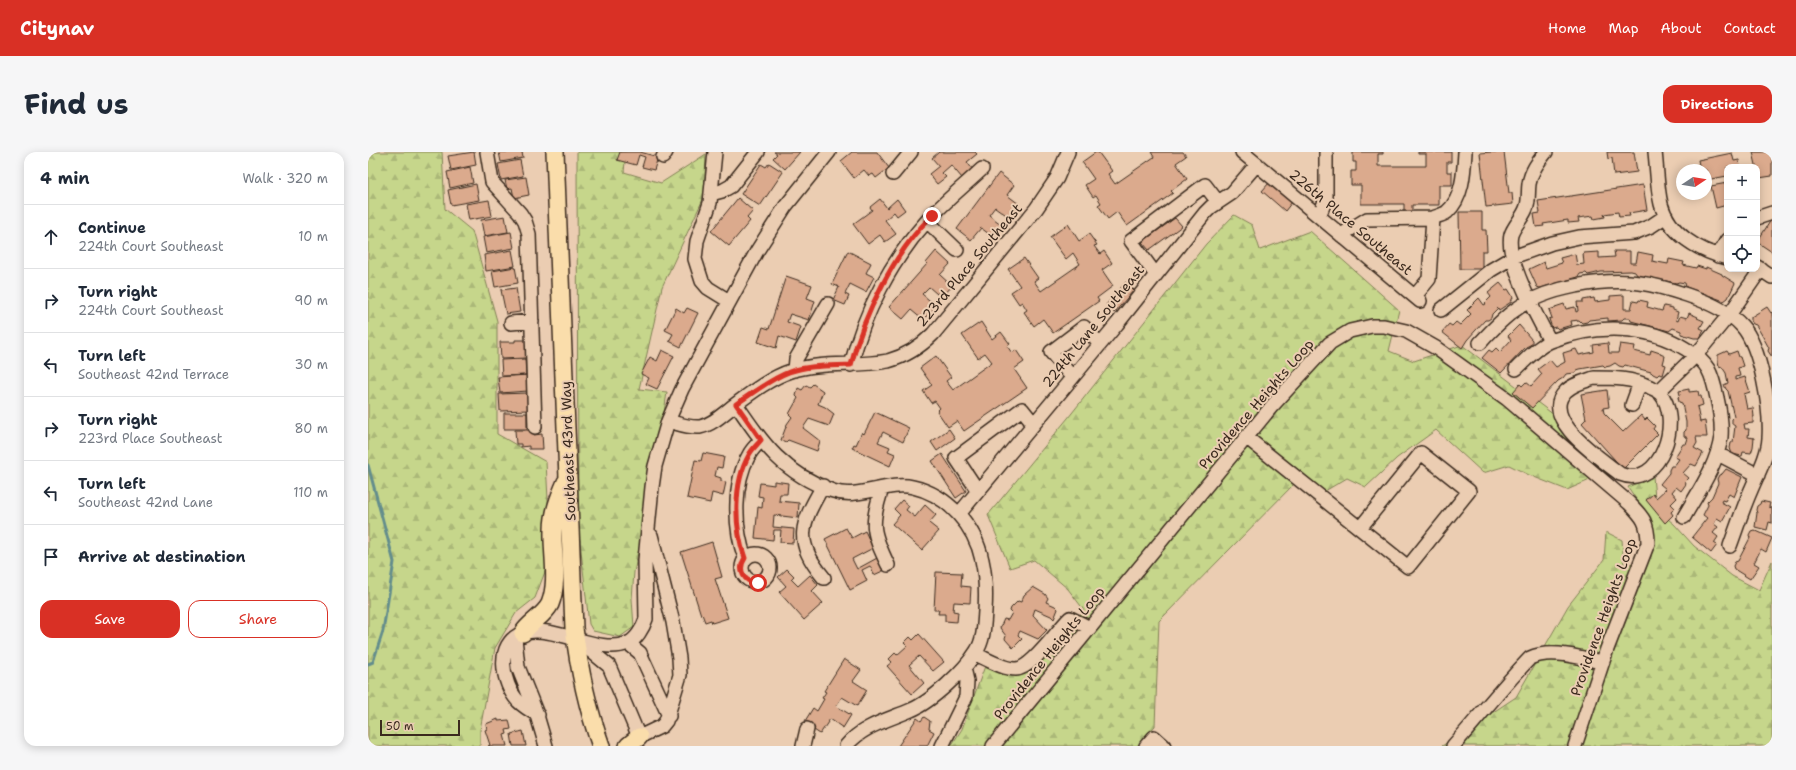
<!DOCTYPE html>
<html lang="en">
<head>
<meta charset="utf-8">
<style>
  :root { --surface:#fff; --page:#f6f6f7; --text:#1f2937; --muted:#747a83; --line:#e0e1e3; --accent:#d93025 }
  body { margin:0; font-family:"Shantell Sans",sans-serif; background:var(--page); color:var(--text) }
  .controls { position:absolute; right:12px; top:12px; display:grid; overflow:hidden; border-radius:8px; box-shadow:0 2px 10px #0003 }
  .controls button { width:36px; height:36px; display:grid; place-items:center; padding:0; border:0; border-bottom:1px solid var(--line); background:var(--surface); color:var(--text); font:20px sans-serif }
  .compass { position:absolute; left:1308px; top:12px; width:36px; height:36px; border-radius:50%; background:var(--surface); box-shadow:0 2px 10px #0003; rotate:78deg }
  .scale { position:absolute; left:12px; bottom:10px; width:80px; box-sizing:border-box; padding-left:4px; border:2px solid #3b2a1e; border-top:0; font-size:11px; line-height:14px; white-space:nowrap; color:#3b2a1e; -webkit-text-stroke:3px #ebcdb2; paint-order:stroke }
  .stop { position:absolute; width:12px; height:12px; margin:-9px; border:3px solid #d93025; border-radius:50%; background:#fff }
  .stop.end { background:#d93025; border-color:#fff; box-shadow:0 1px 4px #0008 }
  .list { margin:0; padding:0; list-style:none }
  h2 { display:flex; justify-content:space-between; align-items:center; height:52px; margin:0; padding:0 16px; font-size:17px }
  h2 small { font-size:13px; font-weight:400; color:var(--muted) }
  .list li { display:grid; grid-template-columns:26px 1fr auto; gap:12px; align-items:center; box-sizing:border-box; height:64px; padding:0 16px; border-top:1px solid var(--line) }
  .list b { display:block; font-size:15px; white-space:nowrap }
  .list p { margin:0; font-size:13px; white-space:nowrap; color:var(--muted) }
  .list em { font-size:13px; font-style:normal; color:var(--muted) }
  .actions { display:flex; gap:8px; padding:12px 16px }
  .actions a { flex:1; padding:9px 0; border:1px solid var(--accent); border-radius:12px; text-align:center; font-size:14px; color:var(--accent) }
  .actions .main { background:var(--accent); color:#fff }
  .icon { flex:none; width:22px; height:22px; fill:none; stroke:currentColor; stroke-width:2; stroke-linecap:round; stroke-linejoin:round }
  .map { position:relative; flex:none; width:1404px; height:594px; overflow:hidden; border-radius:12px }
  header { display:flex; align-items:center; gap:24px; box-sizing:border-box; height:56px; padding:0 20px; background:var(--accent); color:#fff }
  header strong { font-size:19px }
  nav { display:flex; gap:22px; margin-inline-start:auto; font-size:14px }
  .intro { display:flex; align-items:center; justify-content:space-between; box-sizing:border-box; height:96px; padding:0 24px }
  h1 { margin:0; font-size:28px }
  .button { padding:10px 18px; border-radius:12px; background:var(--accent); color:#fff; font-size:14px; font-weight:700 }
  main { display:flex; gap:24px; padding:0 24px }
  aside { flex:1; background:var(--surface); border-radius:12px; box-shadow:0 2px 10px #0003 }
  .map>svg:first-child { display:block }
  .forest { fill:url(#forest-firs); stroke:#808054 }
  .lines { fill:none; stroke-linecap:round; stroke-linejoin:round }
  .stream { stroke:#638d8c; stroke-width:3 }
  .building { fill:#dbaa8d; stroke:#3b2a1e }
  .minor-casing { stroke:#3b2a1e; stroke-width:16 }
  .major-casing { stroke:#3b2a1e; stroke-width:20 }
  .minor { stroke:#ebcdb2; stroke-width:13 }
  .major { stroke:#faddab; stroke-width:17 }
  .route { stroke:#d93025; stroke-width:5 }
  .labels { text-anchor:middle; stroke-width:4; stroke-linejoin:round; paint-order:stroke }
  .street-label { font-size:14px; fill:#3b2a1e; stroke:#ebcdb2 }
</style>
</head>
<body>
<header>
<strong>Citynav</strong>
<nav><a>Home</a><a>Map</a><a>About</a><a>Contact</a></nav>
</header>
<div class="intro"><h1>Find us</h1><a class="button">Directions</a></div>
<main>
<aside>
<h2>4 min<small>Walk · 320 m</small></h2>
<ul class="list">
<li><svg class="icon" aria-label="ahead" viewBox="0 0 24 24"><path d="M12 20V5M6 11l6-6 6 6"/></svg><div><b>Continue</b><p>224th Court Southeast</p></div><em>10 m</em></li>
<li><svg class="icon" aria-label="right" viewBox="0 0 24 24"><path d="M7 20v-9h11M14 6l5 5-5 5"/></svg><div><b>Turn right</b><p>224th Court Southeast</p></div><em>90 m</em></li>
<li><svg class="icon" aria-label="left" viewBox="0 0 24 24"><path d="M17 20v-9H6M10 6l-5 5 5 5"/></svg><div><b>Turn left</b><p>Southeast 42nd Terrace</p></div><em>30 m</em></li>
<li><svg class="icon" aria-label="right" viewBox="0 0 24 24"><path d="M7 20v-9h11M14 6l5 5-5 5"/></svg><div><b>Turn right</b><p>223rd Place Southeast</p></div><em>80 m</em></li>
<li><svg class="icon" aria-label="left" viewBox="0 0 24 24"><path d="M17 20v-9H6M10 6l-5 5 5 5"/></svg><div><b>Turn left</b><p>Southeast 42nd Lane</p></div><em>110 m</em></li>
<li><svg class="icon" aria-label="arrive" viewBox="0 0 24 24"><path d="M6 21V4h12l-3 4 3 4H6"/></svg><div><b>Arrive at destination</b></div></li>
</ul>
<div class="actions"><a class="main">Save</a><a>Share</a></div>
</aside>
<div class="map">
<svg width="1404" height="594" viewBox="0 0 1404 594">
  <defs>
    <pattern id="forest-firs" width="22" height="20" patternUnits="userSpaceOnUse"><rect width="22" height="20" fill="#c6d68b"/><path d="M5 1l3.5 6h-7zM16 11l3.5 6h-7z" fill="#abb878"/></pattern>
  </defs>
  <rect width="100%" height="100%" fill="#ebcdb2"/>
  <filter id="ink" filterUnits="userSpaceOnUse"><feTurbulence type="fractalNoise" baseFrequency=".025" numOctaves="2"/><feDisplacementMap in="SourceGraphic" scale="8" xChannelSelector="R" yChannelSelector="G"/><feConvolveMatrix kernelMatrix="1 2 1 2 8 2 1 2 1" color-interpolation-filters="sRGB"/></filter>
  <g filter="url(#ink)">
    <path class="forest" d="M0 0H74L77 57 104 79 129 169V282L178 310 183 404 167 446 148 461 127 496 112 578V594H0Z
      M209 0H258L256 20 293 31 338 2 336 45 294 135 271 237 299 240 289 310 266 420 264 447 266 475 252 485 225 479 221 472 210 371Z
      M866 63 884 73 892 98 942 79 1031 158 1021 199 1046 209 1094 193 1190 266 1224 327 1199 338 1161 323 1141 313 1115 321 1068 278 1029 306 998 335 979 326 957 339 931 327 791 469 787 574 769 594H583L594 577 617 514 652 522 696 482 716 458 700 437 666 408 642 416 620 363 700 266 838 92Z
      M1285 324 1288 357 1306 372 1326 394 1364 424 1391 438 1404 409V594H1074L1148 545 1200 454 1236 408 1238 380 1254 388 1256 414 1283 405 1282 368 1260 335Z"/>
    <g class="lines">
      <path class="stream" d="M0 313 26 410 15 479 5 510 0 512"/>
    </g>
    <path class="building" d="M106 0 108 13 83 18 80 4Z
      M131 0H154L155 6 133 10Z
      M252 0H272L290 5 286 18 274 15 277 5 271 3 268 13 249 8Z
      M406 0H432L417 17 405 6 409 2Z
      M484 0H509L521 16 508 26 505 22 501 24 496 18 486 26 473 9Z
      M571 0H607L609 2 599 10 605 18 594 26 583 13 574 21 578 25 569 32 561 22 571 14 564 6Z
      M728 0H730L744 19 740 22 747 32 786 5 783 0H815L818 4 808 11 819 27 803 39 805 41 759 74 749 60 740 67 730 53 733 51 728 43 725 45 717 33 726 27 714 10Z
      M985 0H1015V2H1010V14H1058V2H1050V0H1083V10H1079V20H1084V33H1071V53H1044V61H1036V52H993V33H983V19H988V10H985Z
      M1123 0H1136L1141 41H1144L1145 52 1118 55 1112 1Z
      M1239 0H1266L1269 20 1246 23 1244 6 1240 7Z
      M1385 0H1404V24L1391 26Z
      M1364 1 1366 9 1371 8 1372 15H1359V24L1338 28V18H1332L1330 8Z
      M152 8 155 24 133 28 130 12Z
      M401 11 415 20 392 54 373 42 393 12 398 15Z
      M102 15 105 31 82 36 79 20Z
      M631 21 646 33 639 43 651 52 641 65 627 55 621 63 634 73 625 85 613 76 603 88 589 77Z
      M158 25 161 43 146 46 144 36 139 37 137 28Z
      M901 31 924 50 917 59 894 39Z
      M1359 31V53L1348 56 1343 34Z
      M108 32 111 48 83 53 80 38Z
      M1275 33 1279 58 1261 61 1262 64 1251 65 1250 60 1236 62 1237 65 1226 67 1225 64 1210 66 1211 70 1200 71V68L1175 72 1176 74 1168 75 1166 62 1172 61 1170 49Z
      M370 46 385 59 379 66 382 69 361 94 343 79Z
      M512 47 519 56 529 47 537 58 529 64 526 60 517 68 528 82 517 90 512 83 500 92 485 72 504 58 502 55Z
      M121 48 124 64 101 68 98 52Z
      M1091 60H1114V78H1118L1119 99H1114V117H1092Z
      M137 64 140 80 116 84 113 68Z
      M807 66 814 74 781 98 774 90Z
      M1403 68 1404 69V100L1389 90Z
      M700 72 711 89 721 82 729 93 726 94 732 102 736 99 744 111 734 118 745 134 729 146 731 149 685 181 675 167 666 174 656 160 659 158 654 150 651 152 643 140 652 134 640 117 656 106 670 126 666 129 673 139 712 112 705 101 698 107 682 85Z
      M143 80 146 96 118 101 115 85Z
      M144 98 147 114 118 119 116 103Z
      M480 99 503 111 498 121 506 125 498 140 482 132 477 142 481 144 477 153 465 148 471 135 464 132Z
      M568 99 582 112 572 123 584 134 575 144 571 140 569 142 561 135 554 142 568 154 555 168 543 158 535 167 521 155 559 112 558 111Z
      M1246 99H1262V111H1268L1270 100 1285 103 1284 109 1300 112 1301 107 1316 110 1315 113 1328 116 1329 114 1338 117V115L1354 122V123L1367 131 1360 146 1356 149 1318 135 1317 131 1311 130 1308 131 1269 123 1267 120 1263 119 1233 120 1220 123 1218 121 1212 122 1210 125 1172 136 1169 135 1161 117 1176 110 1178 116 1194 111 1192 106 1207 102 1209 113 1216 112 1215 101 1231 100V106L1247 105Z
      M147 115 150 131 127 135 124 119Z
      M418 124 444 133 439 146 447 149 441 168 422 162 419 170 433 175 428 190 411 184 408 196 390 190 395 175 401 177Z
      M758 130 766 138 746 161 738 153Z
      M1132 131 1138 138 1140 137 1145 145 1143 150 1131 158 1130 156 1124 162 1123 166 1120 168H1117L1099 188 1094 196 1074 180 1081 172 1084 174 1088 170 1092 173 1103 162 1099 158 1111 146 1116 153 1118 152 1117 151 1123 145 1120 141Z
      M148 136 152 160 138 162 133 138Z
      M1256 143V157H1263L1265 149 1270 150 1271 148 1280 150 1279 155 1294 159 1296 154 1305 156V158L1310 160 1308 168 1310 169 1312 164 1319 166 1321 161 1330 165 1329 166 1336 169 1332 176 1336 178 1332 186H1326L1313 182V179L1305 176 1301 179 1263 169 1262 166H1256L1254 168 1240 169V166L1221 168 1219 170 1214 171 1211 168 1203 169 1204 173 1190 177 1188 175 1184 176 1181 167 1184 166 1181 158 1187 156V155L1196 152 1198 157 1207 155 1208 160 1210 159 1209 150H1215V148L1226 146 1227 150 1242 148V144Z
      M1399 155 1403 161 1404 160V205L1400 199 1401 196 1395 185 1388 173 1385 172 1383 169V165Z
      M308 156 316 161 319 156 330 161 313 195 301 189 305 182 297 178Z
      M613 170 624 187 633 180 642 192 639 194 644 201 648 198 656 210 646 217 659 236 596 279 589 269 580 275 569 259 572 256 567 249 563 251 555 239 564 233 552 216 568 204 583 225 578 229 585 238 624 210 617 201 610 206 594 183Z
      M1151 173 1164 188V192L1158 195 1133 221 1114 206 1121 198 1124 200 1128 196 1132 200 1143 188 1140 184Z
      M147 188H159V206L133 207 132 190H147Z
      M1240 191 1241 201H1250L1252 192 1267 194 1266 199 1282 203 1283 198 1292 201V202L1297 204 1295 212 1298 213 1295 223 1291 222 1289 224 1285 222 1283 220 1257 213 1255 215 1251 214 1247 211 1242 214 1237 215 1235 213 1212 217 1209 218 1207 221 1198 222 1195 226 1190 229 1164 256 1145 240 1152 232 1154 234 1158 230 1163 234 1174 222 1170 217 1182 208 1188 215 1197 210 1195 201 1208 197 1211 203 1226 200 1225 193Z
      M294 198 306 204 289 237 278 232 281 226 273 222 282 205 289 209Z
      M1359 199 1361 202 1369 199 1371 205H1372L1375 214 1370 216 1372 224 1367 225V228L1377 225 1382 240 1376 242 1379 257 1385 256 1386 265H1385V271L1376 272 1377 277H1381L1380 285 1386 286 1385 295 1383 301 1375 300 1374 304 1364 302 1362 296 1363 291 1365 290 1367 274 1364 272V267L1366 265 1360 239 1358 237 1356 233 1360 231 1358 221 1354 215 1351 214 1350 209V203Z
      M157 207 158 223 134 224 133 208Z
      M159 223 160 239 132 241 130 225Z
      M445 232 455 239 450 252 457 255 466 262 461 274 441 267 435 276 452 289 449 299 420 288 418 290 413 288 419 272 424 265 421 262 430 246 428 244 430 236 434 238 438 233 442 235Z
      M1321 237V240L1330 239 1331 244H1333L1335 253 1329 255 1332 270 1337 269 1339 285H1328L1329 291 1326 296 1335 301 1328 314 1323 312 1315 321 1321 326 1317 330 1318 332 1313 339 1308 335 1304 340 1309 346 1303 352 1307 356 1303 360 1305 363 1297 371 1278 348 1285 342 1288 346 1298 337 1292 332 1301 321V318L1303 314H1306L1311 307 1307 305 1315 292H1318L1320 286 1316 284V280L1318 278V270L1314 251 1311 250 1310 245 1312 243 1311 239Z
      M1239 238 1241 255 1235 256 1236 261 1255 280 1273 263 1277 268 1279 266 1287 274 1285 277 1290 282 1255 317 1214 271 1218 267 1213 242Z
      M160 241 161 258 132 259 131 242Z
      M507 260 541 276 535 290 515 280 510 290 522 295 520 299 527 302 522 314 484 296 486 292 488 293 494 280 496 282Z
      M136 261H159V277H136Z
      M581 277 587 286 569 299 563 290Z
      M147 278H165L166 283 174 282 175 297H161V294L153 295V292H148Z
      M335 301 356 305 354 316 349 315 347 324 353 326V329L358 330 355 344 344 341 342 351 319 346 327 308 333 309Z
      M574 302 598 339 588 346 564 309Z
      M1358 317 1374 325 1366 345 1361 342 1357 349 1354 348 1353 350 1362 355 1354 369 1349 366 1346 372 1350 375 1345 381 1350 385 1346 391 1349 393 1343 401 1324 385 1339 366 1335 363 1340 353 1339 350 1344 345 1350 331 1349 327 1351 323 1354 322Z
      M406 329 420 331 419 342H412L411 349 431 351 430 366 406 363 405 375 426 377 425 391 412 390 413 378H406L405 388 387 386 390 355 394 356 395 345 390 344 392 331 406 333Z
      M534 348 541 354 538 358 547 365 557 353 568 363 561 371 571 379 554 398 524 372 532 363 526 357Z
      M1393 349 1402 351 1401 355 1404 356V371L1401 370 1399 378 1387 375 1389 361 1388 358 1389 354 1392 352Z
      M478 376 484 386 497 379 505 396 484 407 489 417 511 405 517 418 506 423 502 414 494 418 499 429 482 438 457 387Z
      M1386 378 1404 386 1398 400 1393 397 1386 411 1391 414 1382 427 1366 417 1365 414 1367 410 1370 409 1382 386 1381 383 1383 379Z
      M344 390 354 425 347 427 360 466 344 471 343 468 337 470 334 462 333 463 313 400Z
      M419 417 426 424 423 427 430 434 442 423 450 433 444 439 455 451 436 468 411 440 418 434 410 425Z
      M568 420 594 421 593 434 603 435 602 451 586 450 585 459 590 460 589 470 577 469V462H570L571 458H566Z
      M665 435 677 442 680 446 678 450 687 454 690 457 686 467 683 464 667 457 665 463 679 478 670 487 652 479 650 483 654 487 645 496 637 487 638 484 632 476 636 467 640 468 644 461 642 459 643 456 650 449 653 450 656 443Z
      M551 482 576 510 565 519 551 504 541 513 556 531 544 542 519 514 524 510 521 507 527 501 529 503 539 494 536 491 542 485 545 488Z
      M476 507 493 518 485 529 499 538 489 554 474 545 468 554 483 563 475 576 462 567 452 582 446 578 447 576 437 569 445 556 449 559 456 547 454 546 458 540 456 539Z
      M556 565 562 569 561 577 566 580 559 594H530L549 566 553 569Z
      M130 567V569L141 568 143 577 138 578 139 582 136 583 139 594H120L122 593 117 578 119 577 118 572Z
      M155 579 158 594H145L143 582Z"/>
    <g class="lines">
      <defs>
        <path id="minor" d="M119 0 124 30 152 61 157 69 161 82 167 275
          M347 0 342 51 329 89 327 107 334 129 340 136 361 149
          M874 0 1052 149
          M1178 0C1170 10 1163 19 1161 32 1160 39 1161 47 1159 54 1156 65 1146 73 1143 83 1137 107 1170 167 1182 189
          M1287 0C1289 17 1289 36 1293 52 1301 82 1331 99 1359 106
          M295 5 298 0
          M525 22 543 0
          M343 42 354 39 363 34 390 0
          M951 64 958 47V0
          M1065 66C1069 64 1075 63 1079 60 1095 46 1096 19 1097 0
          M1389 66 1404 61
          M559 69 589 98
          M973 83 999 67 1065 66 1061 127 1047 144
          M1350 104 1359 88
          M1389 115 1404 125
          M788 123 763 89 837 33 850 50
          M1073 158 1123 118 1145 105 1184 91 1211 85 1266 81 1283 74 1298 64
          M143 171 164 169
          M1112 191C1123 179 1134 167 1147 158 1178 135 1235 126 1272 131 1288 133 1304 138 1319 143 1337 149 1361 159 1374 174 1393 195 1403 258 1401 286 1400 304 1390 321 1383 338 1375 356 1369 375 1362 394
          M483 213C496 161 523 109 558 70 575 51 596 34 614 17
          M1148 217C1158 208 1170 194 1183 189 1227 172 1278 172 1318 197 1326 202 1335 208 1340 217 1345 226 1347 236 1349 246 1352 259 1354 272 1353 285 1349 314 1330 340 1316 365
          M427 218 428 207 460 152
          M704 225 683 200 716 175 732 192
          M1226 226C1246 226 1264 226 1282 235 1285 237 1289 238 1291 240 1316 266 1293 338 1252 322 1235 308 1169 266 1198 239 1205 232 1217 229 1226 226Z
          M1290 240 1328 203 1361 163 1393 117
          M368 252C396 293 415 321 465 339 491 348 519 329 545 335 580 343 607 374 614 408 618 425 618 443 617 459 616 473 616 488 608 500 597 518 563 550 543 558 520 568 494 574 478 594
          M1264 253 1272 231
          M300 269C311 272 321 276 332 275 346 272 357 260 368 252 384 240 404 225 423 219 454 209 488 215 520 209 538 204 552 195 565 182L668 57 689 26 700 0
          M878 285 1040 415 1101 339 1053 301 992 376
          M1350 302 1390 323
          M455 334C433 372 425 389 456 426
          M514 337C502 372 504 380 520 413
          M610 339 588 306 654 257 666 272
          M591 362 749 172 837 61 843 55 864 41 889 12
          M374 416a14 14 0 1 1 28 0a14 14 0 1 1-28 0Z
          M377 406C366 376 365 331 381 303 384 297 389 293 393 288
          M147 486 150 515 168 560 178 594
          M212 490 241 514 271 585 294 574 298 569 312 523 311 506 305 470 283 383
          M260 491 272 501 301 564
          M607 502C619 507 635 517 648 517 664 517 690 477 702 466L722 476
          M170 563C163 559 155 554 150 549 134 532 126 491 155 481 186 471 230 504 260 491 268 488 275 476 278 467L277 408 284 335 287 314 300 269 314 237 389 99 417 55 461 0
          M435 594 439 577
          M574 594 598 545 599 529 596 516
          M625 594 904 254 962 191 982 179 1004 174H1016L1038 179 1068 196 1139 247 1261 351C1275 365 1280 371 1280 391L1239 497 1207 594
          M778 594 786 585 796 594
          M1085 594C1111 565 1135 534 1162 506 1183 496 1213 506 1234 510"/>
        <path id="major" d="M187 0 206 476C211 517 219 555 233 594
          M155 481C162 470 176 464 182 452 191 429 184 402 185 378 185 361 191 346 198 330
          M260 594 271 585"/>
      </defs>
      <use href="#minor" class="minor-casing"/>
      <use href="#major" class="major-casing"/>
      <use href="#minor" class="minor"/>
      <use href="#major" class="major"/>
    </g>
  </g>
  <g class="lines" filter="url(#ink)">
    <path class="route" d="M390 431C376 431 369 418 377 406 366 376 365 331 381 303 384 297 389 293 393 288L368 252C385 241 402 227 421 220 441 213 462 214 483 213 495 165 527 98 564 64"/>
  </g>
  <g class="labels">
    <g class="street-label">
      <text transform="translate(983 70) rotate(40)" y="5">226th Place Southeast</text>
      <text transform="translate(601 113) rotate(-50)" y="5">223rd Place Southeast</text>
      <text transform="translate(725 174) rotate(-51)" y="5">224th Lane Southeast</text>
      <text transform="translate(888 252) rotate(-49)" y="5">Providence Heights Loop</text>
      <text transform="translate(200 299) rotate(-92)" y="5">Southeast 43rd Way</text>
      <text transform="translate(1235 465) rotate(-70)" y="5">Providence Heights Loop</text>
      <text transform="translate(681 501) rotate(-51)" y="5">Providence Heights Loop</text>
    </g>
  </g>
</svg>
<div class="controls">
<button>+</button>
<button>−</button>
<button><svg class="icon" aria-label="locate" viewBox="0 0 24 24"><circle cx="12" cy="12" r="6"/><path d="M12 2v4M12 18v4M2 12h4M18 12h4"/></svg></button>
</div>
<svg class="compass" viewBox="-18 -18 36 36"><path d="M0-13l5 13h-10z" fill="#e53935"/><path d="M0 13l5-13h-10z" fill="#747a83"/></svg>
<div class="scale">50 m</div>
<div class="stop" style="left:390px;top:431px"></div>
<div class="stop end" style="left:564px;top:64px"></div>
</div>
</main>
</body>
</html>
